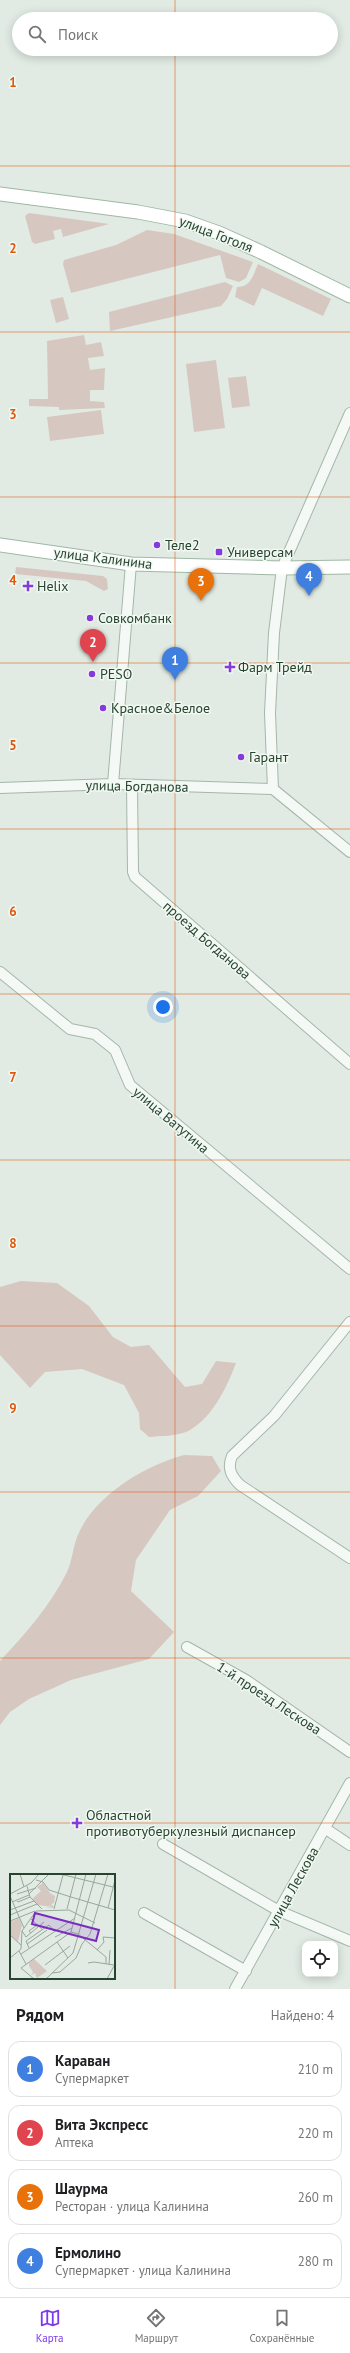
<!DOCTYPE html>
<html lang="ru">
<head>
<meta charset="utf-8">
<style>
  :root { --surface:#fff; --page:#f6f6f6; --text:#202124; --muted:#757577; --line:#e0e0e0; --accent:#7c3aed }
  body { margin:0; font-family:"PT Sans",sans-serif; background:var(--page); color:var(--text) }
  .controls { position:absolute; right:12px; bottom:12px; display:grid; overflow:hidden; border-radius:8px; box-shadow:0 2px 10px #0003 }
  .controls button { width:36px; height:36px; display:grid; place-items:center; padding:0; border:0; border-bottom:1px solid var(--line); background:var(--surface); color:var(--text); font:20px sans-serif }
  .you { position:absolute; left:163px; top:1007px; width:14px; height:14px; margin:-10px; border:3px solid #fff; border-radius:50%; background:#1a73e8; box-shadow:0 0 0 6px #1a73e833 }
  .badge { display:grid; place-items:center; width:26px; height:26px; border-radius:50%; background:var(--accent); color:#fff; font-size:13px; font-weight:700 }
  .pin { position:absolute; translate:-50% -33px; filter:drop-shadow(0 1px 2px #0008) }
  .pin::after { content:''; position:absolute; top:21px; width:14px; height:12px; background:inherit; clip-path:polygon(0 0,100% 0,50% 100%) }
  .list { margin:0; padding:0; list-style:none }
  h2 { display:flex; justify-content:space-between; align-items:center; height:52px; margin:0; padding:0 16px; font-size:17px }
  h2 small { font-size:13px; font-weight:400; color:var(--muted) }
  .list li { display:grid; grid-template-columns:26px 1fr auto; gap:12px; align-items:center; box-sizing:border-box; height:56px; margin:0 8px 8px; padding:0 8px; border:1px solid var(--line); border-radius:12px }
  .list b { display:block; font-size:15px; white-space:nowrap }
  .list p { margin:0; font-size:13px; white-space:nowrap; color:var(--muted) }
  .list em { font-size:13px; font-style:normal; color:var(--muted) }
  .icon { flex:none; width:22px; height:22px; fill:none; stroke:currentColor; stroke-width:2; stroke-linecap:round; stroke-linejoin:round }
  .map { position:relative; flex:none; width:350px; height:1989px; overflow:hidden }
  .search { position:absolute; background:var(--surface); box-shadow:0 2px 10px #0003; left:12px; right:12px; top:12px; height:44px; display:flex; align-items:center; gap:10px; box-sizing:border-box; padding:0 14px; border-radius:22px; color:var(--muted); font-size:15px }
  .sheet { height:308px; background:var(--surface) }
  nav { display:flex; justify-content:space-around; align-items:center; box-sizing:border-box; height:56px; border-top:1px solid var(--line); background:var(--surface); font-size:11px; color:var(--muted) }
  nav a { display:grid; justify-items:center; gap:2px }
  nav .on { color:var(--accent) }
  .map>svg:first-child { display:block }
  .green { fill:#d6c8c1 }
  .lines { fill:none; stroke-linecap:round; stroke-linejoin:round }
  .minor-casing { stroke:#a5b6a9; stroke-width:12 }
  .major-casing { stroke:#9fb8a4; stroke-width:15 }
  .minor { stroke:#f4f9f5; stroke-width:10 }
  .major { stroke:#fff; stroke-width:13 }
  .grid { fill:none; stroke:#de580e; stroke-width:1; stroke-opacity:0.55 }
  .poi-dot { fill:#853adc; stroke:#f1f8f2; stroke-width:1.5 }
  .labels { text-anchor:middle; stroke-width:3; stroke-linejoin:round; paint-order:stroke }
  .street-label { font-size:14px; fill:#27442f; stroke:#f1f8f2 }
  .poi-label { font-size:14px; fill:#27442f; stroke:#f1f8f2; text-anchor:start }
  .inset-road { fill:none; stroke:#97a89b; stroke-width:1 }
  .view { fill:#7b2cbf; fill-opacity:0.15; stroke:#7b2cbf; stroke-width:2 }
  .inset-edge { fill:none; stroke:#27442f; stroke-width:2 }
  .grid-label { font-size:13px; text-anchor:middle; font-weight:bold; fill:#de580e; stroke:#f1f8f2; stroke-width:3; stroke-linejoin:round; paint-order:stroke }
</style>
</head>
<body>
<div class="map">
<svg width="350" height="1989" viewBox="0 0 350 1989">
  <rect width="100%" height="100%" fill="#e1ebe3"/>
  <path class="green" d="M29 213 109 224 63 237 61 229 53 231 55 239 35 244 32 242 25 216Z
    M147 230 174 234 253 262 246 278 239 282 226 278 220 255 71 293 63 264 64 260 116 245Z
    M258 264 331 299 323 316 262 288 254 306 235 297 237 287C251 287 253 275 258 264Z
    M225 282 233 286 227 299 221 306 110 331 109 312Z
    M63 297 69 319 56 323 50 300Z
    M84 335 86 345 101 342 104 356 88 358 90 370 105 368 104 390H90V401L104 402 105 408 59 410V407L29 406V399H48L47 341Z
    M216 360 225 428 194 432 186 364Z
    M246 376 250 406 232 408 228 378Z
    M101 410 104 434 50 441 47 417Z
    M16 567 103 576 107 579 108 589 104 591 86 581 15 574Z
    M21 1281 57 1283 89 1306 113 1337 131 1347 149 1345 185 1387 202 1384 216 1361 236 1363C227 1387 211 1421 186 1432 176 1436 160 1436 149 1437L140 1429 139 1413 124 1385 82 1369 45 1372 30 1388 0 1355V1287Z
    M184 1455 212 1456 221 1471 198 1496 170 1510 136 1560 131 1591 174 1632 149 1659 71 1680 29 1699 10 1712 0 1725V1661C25 1634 50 1606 67 1572 72 1561 73 1548 77 1537 93 1496 144 1466 184 1455Z"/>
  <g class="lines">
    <defs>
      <path id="minor" d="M113 784 131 564
        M132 785 133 872 135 877 350 1064
        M0 788 113 784 273 789
        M273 789 270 713 274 633 282 568 350 413
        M273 789 350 852
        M0 972 70 1029 95 1034 115 1050 130 1085 350 1269
        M350 1322 274 1416 232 1456C227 1468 231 1476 240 1485L350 1558
        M187 1647 246 1680 350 1752
        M326 1829 350 1845
        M163 1844 279 1911 350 1941
        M144 1913 246 1971
        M235 1989 350 1783"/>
      <path id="major" d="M0 194 138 212 185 221 219 233 261 252 350 296
        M0 545 131 564 282 568 350 567"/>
    </defs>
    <use href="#minor" class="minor-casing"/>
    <use href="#major" class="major-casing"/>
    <use href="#minor" class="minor"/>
    <use href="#major" class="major"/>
  </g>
  <path class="grid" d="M175 0V19M175 49V1989M0 166H350M0 332H350M0 497H350M0 663H350M0 829H350M0 994H350M0 1160H350M0 1326H350M0 1492H350M0 1658H350M0 1823H350"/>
  <g class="poi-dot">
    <circle cx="157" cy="545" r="4"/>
    <rect x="215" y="548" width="8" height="8" rx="2"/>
    <path d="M26 580h4v4h4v4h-4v4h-4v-4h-4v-4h4z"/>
    <circle cx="90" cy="618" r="4"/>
    <path d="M228 661h4v4h4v4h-4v4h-4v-4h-4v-4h4z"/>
    <circle cx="92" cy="674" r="4"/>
    <circle cx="103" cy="708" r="4"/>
    <circle cx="241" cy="757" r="4"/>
    <path d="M75 1817h4v4h4v4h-4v4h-4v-4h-4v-4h4z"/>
  </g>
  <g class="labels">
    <g class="street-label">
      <text transform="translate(216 234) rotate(21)" y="5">улица Гоголя</text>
      <text transform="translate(103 558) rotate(7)" y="5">улица Калинина</text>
      <text transform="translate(137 786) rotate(1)" y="5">улица Богданова</text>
      <text transform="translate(207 940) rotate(41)" y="5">проезд Богданова</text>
      <text transform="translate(171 1120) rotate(40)" y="5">улица Ватутина</text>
      <text transform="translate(269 1698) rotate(33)" y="5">1-й проезд Лескова</text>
      <text transform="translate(293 1887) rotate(-61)" y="5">улица Лескова</text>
    </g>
    <g class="poi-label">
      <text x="165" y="550">Теле2</text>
      <text x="227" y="557">Универсам</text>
      <text x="37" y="591">Helix</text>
      <text x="98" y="623">Совкомбанк</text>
      <text x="238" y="672">Фарм Трейд</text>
      <text x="100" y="679">PESO</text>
      <text x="111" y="713">Красное&amp;Белое</text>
      <text x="249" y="762">Гарант</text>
      <text x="86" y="1820">Областной<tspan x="86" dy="16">противотуберкулезный диспансер</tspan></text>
    </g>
  </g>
  <g transform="translate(10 1874)">
    <rect width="105" height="105" fill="#e1ebe3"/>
    <path d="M33 9 40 19 45 22 44 29 41 30 44 33 43 34H35L43 33 28 31 22 25 31 17 27 13ZM9 44 12 51 8 68 0 61V48ZM24 85 37 97 27 104 25 99 21 101 23 98 19 92V89Z" fill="#d6c8c1"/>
    <path class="inset-road" d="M10 0 14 13M50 0 103 13M26 6 33 8 39 16 61 23M17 12 20 23 32 35M0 20 21 9 29 0M7 20 26 14M19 20 39 0M0 22 14 54M61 23 105 36M7 27 8 28 20 23M2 28 19 21M98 34 105 6M44 35 53 1M57 35 66 0M0 36 24 27M0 41 27 30M21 45 33 56M0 47 25 37M12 57 16 63 34 48M61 58 76 0M61 58 68 60 96 83V90M21 59 19 57 27 51M0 61 11 71M45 63 62 54M47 68 58 84M17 70 37 56M19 74 16 67 39 51 44 57M105 74V89M87 76 94 68 93 63 105 64M9 77 16 90M11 80 65 44M0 84 11 75 12 57 26 37 59 36 85 49M78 89 84 88 104 91M35 91 60 72M99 91 100 76M42 99 50 98 66 84 72 70 80 60 98 0M24 105 11 94 61 58M36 105 63 79 86 0M97 105 104 92"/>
    <path class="view" d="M25 39 89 56 86 67 22 50Z"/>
    <rect width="105" height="105" class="inset-edge"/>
  </g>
  <g class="grid-label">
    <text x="13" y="87">1</text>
    <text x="13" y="253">2</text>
    <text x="13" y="419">3</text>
    <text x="13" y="585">4</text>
    <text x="13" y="750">5</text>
    <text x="13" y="916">6</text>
    <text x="13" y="1082">7</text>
    <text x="13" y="1248">8</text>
    <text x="13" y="1413">9</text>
  </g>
</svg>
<div class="controls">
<button><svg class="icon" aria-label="locate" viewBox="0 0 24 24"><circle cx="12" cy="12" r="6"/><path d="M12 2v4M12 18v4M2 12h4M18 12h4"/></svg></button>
</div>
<div class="you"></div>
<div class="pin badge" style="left:175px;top:680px;background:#3f7fe0">1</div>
<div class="pin badge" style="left:93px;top:662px;background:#e0444e">2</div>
<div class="pin badge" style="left:201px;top:601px;background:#e8710a">3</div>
<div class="pin badge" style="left:309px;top:596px;background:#3f7fe0">4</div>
<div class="search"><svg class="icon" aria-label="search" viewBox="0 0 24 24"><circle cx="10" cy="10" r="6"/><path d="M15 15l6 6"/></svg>Поиск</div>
</div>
<section class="sheet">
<h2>Рядом<small>Найдено: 4</small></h2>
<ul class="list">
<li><span class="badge" style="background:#3f7fe0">1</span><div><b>Караван</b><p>Супермаркет</p></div><em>210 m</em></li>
<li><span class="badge" style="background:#e0444e">2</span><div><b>Вита Экспресс</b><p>Аптека</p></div><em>220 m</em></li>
<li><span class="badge" style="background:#e8710a">3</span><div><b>Шаурма</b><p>Ресторан · улица Калинина</p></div><em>260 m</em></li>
<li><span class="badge" style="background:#3f7fe0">4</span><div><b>Ермолино</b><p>Супермаркет · улица Калинина</p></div><em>280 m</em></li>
</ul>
</section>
<nav>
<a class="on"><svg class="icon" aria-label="map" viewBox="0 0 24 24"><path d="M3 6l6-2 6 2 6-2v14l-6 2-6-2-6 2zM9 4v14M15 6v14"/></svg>Карта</a>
<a><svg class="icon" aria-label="directions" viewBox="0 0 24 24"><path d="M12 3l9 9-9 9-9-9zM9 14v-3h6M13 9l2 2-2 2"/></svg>Маршрут</a>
<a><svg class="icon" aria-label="saved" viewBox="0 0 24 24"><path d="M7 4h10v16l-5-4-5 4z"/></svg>Сохранённые</a>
</nav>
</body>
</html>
